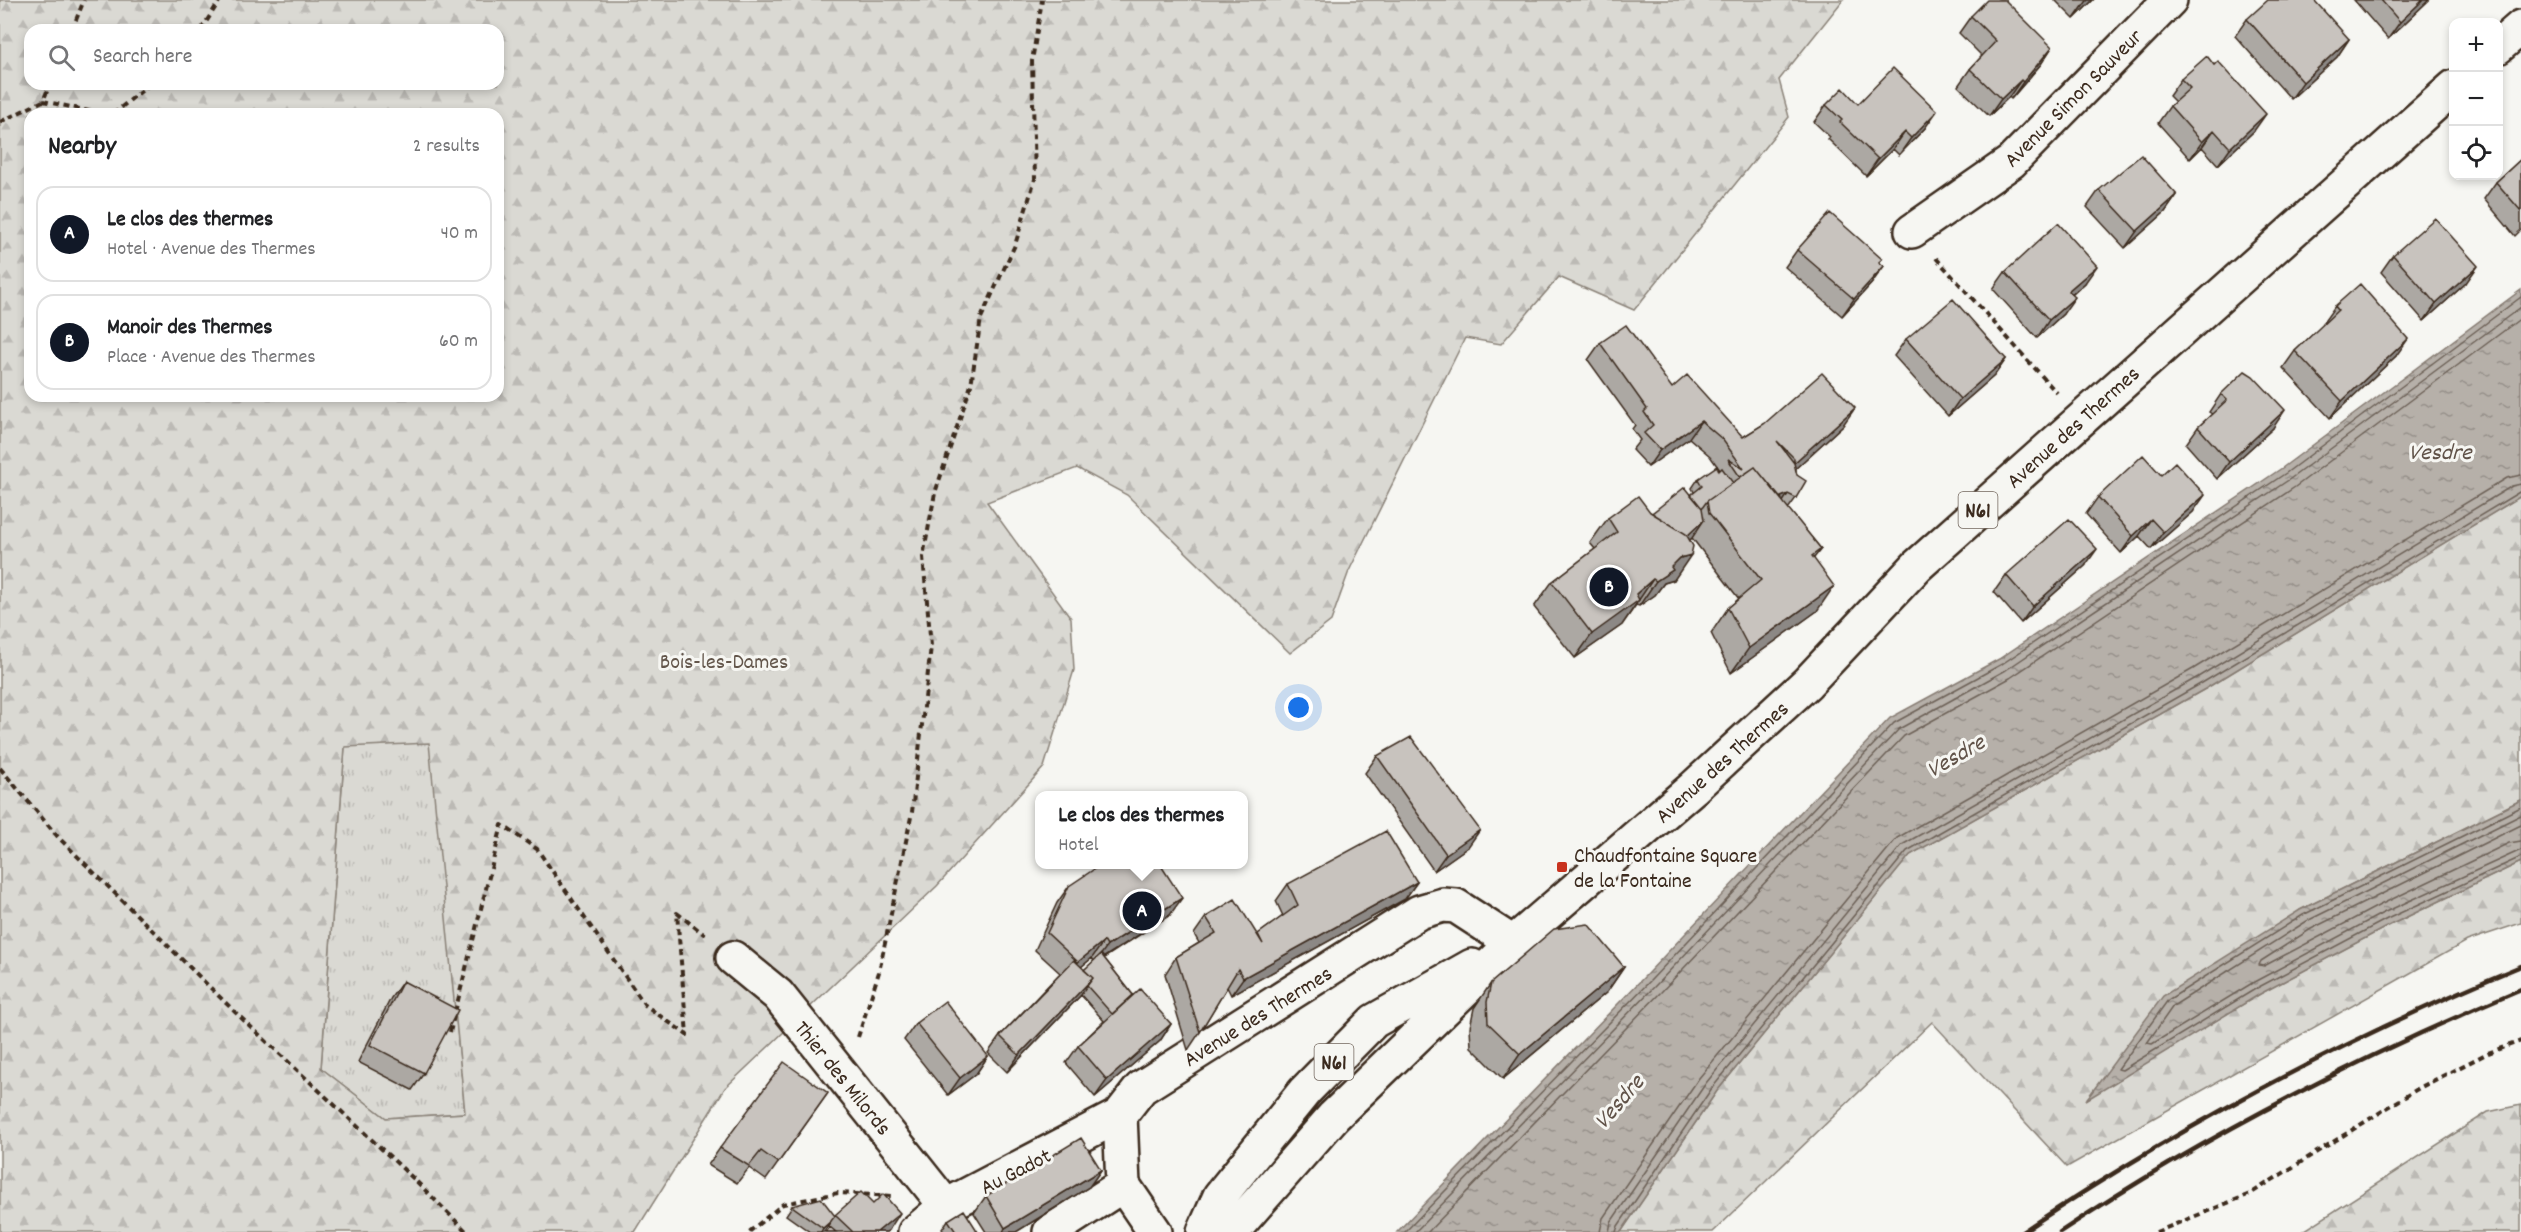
<!DOCTYPE html>
<html lang="en">
<head>
<meta charset="utf-8">
<style>
  :root { --surface:#fff; --page:#f2f2f2; --text:#202124; --muted:#757577; --line:#e0e0e0; --accent:#111827 }
  body { margin:0; font-family:Dekko,sans-serif; background:var(--page); color:var(--text) }
  .controls { position:absolute; right:18px; top:18px; display:grid; overflow:hidden; border-radius:12px; box-shadow:0 3px 9px #0003 }
  .controls button { width:54px; height:54px; display:grid; place-items:center; padding:0; border:0; border-bottom:2px solid var(--line); background:var(--surface); color:var(--text); font:30px sans-serif }
  .you { position:absolute; left:1299px; top:708px; width:21px; height:21px; margin:-15px; border:4px solid #fff; border-radius:50%; background:#1a73e8; box-shadow:0 0 0 9px #1a73e833 }
  .badge { display:grid; place-items:center; width:39px; height:39px; border-radius:50%; background:var(--accent); color:#fff; font-size:20px; font-weight:700 }
  .pin { position:absolute; translate:-50% -50%; border:3px solid #fff; box-shadow:0 2px 6px #0006 }
  .popup { position:absolute; left:1035px; top:791px; width:213px; height:78px; box-sizing:border-box; display:grid; place-content:center; border-radius:12px; background:var(--surface); filter:drop-shadow(0 2px 4px #0005); font-size:20px; white-space:nowrap; color:var(--muted) }
  .popup b { font-size:22px; color:var(--text) }
  .popup::after { content:''; position:absolute; left:50%; top:100%; margin-left:-12px; border:12px solid transparent; border-top-color:var(--surface) }
  .list { margin:0; padding:0; list-style:none }
  h2 { display:flex; justify-content:space-between; align-items:center; height:78px; margin:0; padding:0 24px; font-size:26px }
  h2 small { font-size:20px; font-weight:400; color:var(--muted) }
  .list li { display:grid; grid-template-columns:39px 1fr auto; gap:18px; align-items:center; box-sizing:border-box; height:96px; margin:0 12px 12px; padding:0 12px; border:2px solid var(--line); border-radius:18px }
  .list b { display:block; font-size:22px; white-space:nowrap }
  .list p { margin:0; font-size:20px; white-space:nowrap; color:var(--muted) }
  .list em { font-size:20px; font-style:normal; color:var(--muted) }
  .icon { flex:none; width:33px; height:33px; fill:none; stroke:currentColor; stroke-width:2; stroke-linecap:round; stroke-linejoin:round }
  .map { position:relative; flex:none; width:2521px; height:1232px; overflow:hidden }
  .search { position:absolute; background:var(--surface); box-shadow:0 3px 9px #0003; left:24px; top:24px; width:480px; height:66px; display:flex; align-items:center; gap:15px; box-sizing:border-box; padding:0 21px; border-radius:18px; color:var(--muted); font-size:22px }
  .panel { position:absolute; background:var(--surface); box-shadow:0 3px 9px #0003; left:24px; top:108px; width:480px; height:294px; border-radius:18px }
  .map>svg:first-child { display:block }
  .grass { fill:url(#grass-tufts); stroke:#8a8278; stroke-width:1.5 }
  .forest { fill:url(#forest-firs); stroke:#8a8278; stroke-width:1.5; fill-rule:evenodd }
  .water { fill:url(#water-ripples); stroke:#857a71; stroke-width:1.5 }
  .lines { fill:none; stroke-linecap:round; stroke-linejoin:round }
  .shore { stroke:#6c6056; stroke-width:1.5 }
  .street-casing { stroke:#3b2a1e; stroke-width:38 }
  .primary-casing { stroke:#3b2a1e; stroke-width:38 }
  .path { stroke:#3b2a1e; stroke-width:4; stroke-dasharray:6 4.5; stroke-linecap:butt }
  .street { stroke:#f6f6f2; stroke-width:33 }
  .primary { stroke:#f6f6f2; stroke-width:33 }
  .rail { stroke:#3b2a1e; stroke-width:4.5 }
  .wall { fill:#aca8a3; stroke:#3b2a1e; stroke-width:1.5; fill-rule:evenodd }
  .shaded-wall { fill:#8c8885; stroke:#3b2a1e; stroke-width:1.5 }
  .building { fill:#c8c3be; stroke:#3b2a1e; stroke-width:1.5; fill-rule:evenodd }
  .poi-dot { fill:#c8321e; stroke:#f6f6f2; stroke-width:2 }
  .labels { text-anchor:middle; stroke-width:6; stroke-linejoin:round; paint-order:stroke }
  .shield { fill:#f6f6f2; stroke:#73675e; stroke-width:1.5 }
  .shield-label { font-size:21px; font-weight:bold; fill:#3b2a1e }
  .street-label { font-size:22px; fill:#3b2a1e; stroke:#f6f6f2 }
  .park-label { font-size:22px; fill:#63564b; stroke:#f6f6f2 }
  .poi-label { font-size:22px; fill:#3b2a1e; stroke:#f6f6f2; text-anchor:start }
  .water-label { font-size:24px; font-style:italic; fill:#605248; stroke:#f6f6f2 }
</style>
</head>
<body>
<div class="map">
<svg width="2521" height="1232" viewBox="0 0 2521 1232">
  <defs>
    <pattern id="grass-tufts" width="24" height="20" patternUnits="userSpaceOnUse" patternTransform="scale(1.5)"><rect width="24" height="20" fill="#dad9d3"/><path d="M3 7l-1-3M5 7V3M7 7l1-3M15 17l-1-3M17 17v-4M19 17l1-3" fill="none" stroke="#bcbab5"/></pattern>
    <pattern id="forest-firs" width="22" height="20" patternUnits="userSpaceOnUse" patternTransform="scale(1.5)"><rect width="22" height="20" fill="#dad9d3"/><path d="M5 1l3.5 6h-7zM16 11l3.5 6h-7z" fill="#bcbab5"/></pattern>
    <pattern id="water-ripples" width="26" height="14" patternUnits="userSpaceOnUse" patternTransform="scale(1.5)"><rect width="26" height="14" fill="#b6b0a9"/><path d="M2 4q2-2 4 0t4 0M15 11q2-2 4 0t4 0" fill="none" stroke="#958f89"/></pattern>
  </defs>
  <rect width="100%" height="100%" fill="#f6f6f2"/>
  <filter id="ink" filterUnits="userSpaceOnUse"><feTurbulence type="fractalNoise" baseFrequency=".0167" numOctaves="2"/><feDisplacementMap in="SourceGraphic" scale="12" xChannelSelector="R" yChannelSelector="G"/><feConvolveMatrix kernelMatrix="1 2 1 2 8 2 1 2 1" color-interpolation-filters="sRGB"/></filter>
  <g filter="url(#ink)">
    <path class="grass" d="M430 742 465 1113 386 1118 321 1068 345 746Z"/>
    <path class="forest" d="M0 0H1843L1779 80 1789 117 1634 310 1559 277 1501 344 1465 338 1349 571 1331 621 1290 653 1127 495 1077 468 987 502 1071 618 1074 670 1044 767 937 886 725 1088 635 1232H0ZM30 30H498V84H30ZM30 114H498V396H30ZM429 743 465 1113 386 1118 321 1068 345 747Z
      M2521 496V800L2300 910 2087 1098 2260 994 2390 925 2521 862V923L2467 941 2067 1167 1932 1022 1713 1232H1621L1717 1091 1910 855 2205 689Z
      M2521 1105V1232H2302L2488 1112Z"/>
    <path class="water" d="M2521 290V496L2205 689 1910 855 1717 1091 1621 1232H1397L1647 974 1890 718 1999 659 2282 468Z
      M2521 800V862L2390 925 2260 994 2086 1100 2163 996 2300 910Z"/>
    <g class="lines">
      <path class="shore" d="M2521 807 2303 915 2168 1000 2118 1069 2122 1070 2257 988 2387 919 2521 857
        M2521 815 2307 921 2173 1006 2147 1043 2152 1044 2254 982 2383 913 2521 850
        M2521 825 2311 929 2261 961 2259 965 2264 966 2380 905 2509 843 2521 841
        M1405 1232 1652 979 1894 723 2002 664 2286 473 2521 297
        M1415 1232 1657 984 1899 729 2006 670 2290 479 2521 307
        M1428 1232 1663 990 1904 736 2010 678 2295 487 2521 318
        M1600 1232 1603 1218 1699 1078 1897 838 2193 669 2507 478 2521 475
        M1609 1232 1611 1222 1706 1083 1902 845 2198 677 2512 486 2521 484
        M1616 1232 1618 1226 1712 1088 1907 851 2202 683 2521 491"/>
      <defs>
        <path id="street" d="M1912 231 2011 162 2170 0
          M733 958 778 995 946 1206
          M915 1232 946 1206 1120 1115
          M1050 1232 1123 1185
          M1155 1232 1123 1185 1120 1115 1141 1088 1419 912 1443 905 1456 906 1513 943"/>
        <path id="primary" d="M2498 47 2521 27
          M1204 1232 1220 1196 1305 1091 1374 1021 1472 966
          M1232 1232 1334 1116 1513 943 1693 788 1807 683 1917 566 2454 87"/>
      </defs>
      <use href="#street" class="street-casing"/>
      <use href="#primary" class="primary-casing"/>
      <path class="path" d="M72 30 84 0
        M201 30 220 0
        M43 101 103 114
        M113 114 150 84
        M0 122 43 101 50 84
        M1936 258 2057 393
        M0 768 58 837 235 1012 416 1181 467 1232
        M450 1032 502 825 537 849 645 1005 687 1035 677 913 705 935
        M858 1037 879 972 912 812 931 646 923 557 935 493 971 385 981 318 1015 245 1035 179 1032 61 1042 0
        M749 1232 783 1204 838 1193 892 1196
        M2156 1232 2250 1194 2419 1088 2488 1053 2521 1041"/>
      <use href="#street" class="street"/>
      <use href="#primary" class="primary"/>
      <path class="rail" d="M2022 1232C2179 1127 2347 1038 2521 966
        M2060 1232C2204 1136 2362 1056 2521 989"/>
    </g>
    <path class="wall" d="M2055 0H2093L2074 19Z
      M2354 0H2429L2388 39Z
      M1971 16 2052 47 2041 64 2011 99 2009 97 1989 116 1958 86 1970 69 1982 56 1959 33Z
      M2247 19 2349 39 2337 57 2291 99 2235 36Z
      M2181 79 2254 131 2218 165 2202 147 2190 159 2158 123 2170 106 2175 102 2169 96Z
      M1858 104 1925 128 1899 155 1893 149 1866 176 1828 139 1830 137 1814 122 1826 105Z
      M2521 159V230L2515 236 2484 199 2496 182Z
      M2099 190 2177 195 2165 212 2125 248 2087 207Z
      M1797 250 1882 259 1879 262 1872 283 1842 316 1785 267Z
      M2393 255 2466 283 2424 321 2381 272Z
      M2005 272 2085 283 2072 295 2063 314 2037 338 1993 289Z
      M2335 306 2396 356 2330 418 2283 368 2295 351 2324 324 2323 323Z
      M1906 339 2006 359 1994 376 1948 416 1894 356Z
      M1600 343 1672 388 1743 437 1764 424 1843 425 1796 468V498L1788 509 1821 549 1814 558 1817 611 1731 673 1711 633 1728 608 1739 599 1692 538 1690 540 1674 580 1664 583 1655 595 1639 606 1636 605 1622 625 1575 658 1534 607 1552 582 1595 549 1590 543 1608 518 1650 512 1652 513 1691 495 1694 492 1692 488 1698 479 1720 470 1710 456 1689 438 1648 467 1632 450 1640 440 1632 429 1635 425 1588 360Z
      M2221 394 2273 428 2217 479 2186 444 2198 427 2212 414 2209 412Z
      M2098 497 2193 512 2151 549 2139 536 2121 553 2086 514Z
      M2085 566 2021 623 1994 592 2006 575Z
      M1377 756 1468 847 1434 871 1365 773Z
      M1417 882 1405 899 1231 995 1227 987 1200 1032 1188 1050 1165 974 1176 957 1199 943 1194 934 1206 917 1257 935 1283 916 1276 901 1288 884Z
      M1069 886 1170 915 1104 958 1133 995 1171 1024 1160 1041 1095 1097 1066 1063 1078 1046 1104 1021 1081 995 1007 1072 988 1053 1000 1036 1060 973 1035 950 1057 903ZM1092 958 1094 961 1084 970 1081 967Z
      M1624 967 1607 992 1503 1079 1471 1047 1470 1027 1474 1008 1491 983Z
      M403 981 424 1073 412 1090 358 1062 391 998Z
      M916 1023 988 1056 976 1074 948 1095 904 1040Z
      M828 1093 766 1180 749 1168 737 1183 708 1165 720 1148Z
      M1101 1170 1089 1187 1016 1232H986L974 1213 986 1196Z
      M792 1206 835 1216 889 1230 886 1232H824L825 1230 823 1232H810L786 1215Z
      M948 1220 978 1232H944L942 1229Z"/>
    <path class="shaded-wall" d="M2088 0H2093L2074 19 2086 2Z
      M2423 0H2429L2388 39 2400 22Z
      M2349 39 2337 57 2291 99 2303 82Z
      M2052 47 2041 64 2011 99 2023 82Z
      M2021 80 2009 97 1989 116 2001 99Z
      M1937 111 1925 128 1899 155 1911 138Z
      M2266 114 2254 131 2218 165 2230 148Z
      M2214 130 2202 147 2190 159 2202 142Z
      M1905 132 1893 149 1866 176 1878 159Z
      M2177 195 2165 212 2125 248 2137 231Z
      M1884 266 1872 283 1842 316 1854 299Z
      M2097 266 2085 283 2056 308 2068 291Z
      M2478 266 2466 283 2424 321 2436 304Z
      M2075 297 2063 314 2037 338 2049 320Z
      M2408 339 2396 356 2330 418 2342 401Z
      M2006 359 1994 376 1948 416 1960 399Z
      M1855 408 1843 425 1783 480 1794 463Z
      M2285 410 2273 428 2217 479 2229 462Z
      M1701 421 1689 438 1648 467 1660 450Z
      M1788 494 1781 505V497Z
      M2205 495 2193 512 2151 549 2163 532Z
      M2151 519 2139 536 2121 553 2133 536Z
      M1704 520 1692 538 1668 559 1680 542Z
      M2097 549 2085 566 2021 623 2033 606Z
      M1691 555 1674 580 1664 583 1655 595 1639 606 1656 581 1680 558Z
      M1653 579 1622 625 1575 658 1592 634Z
      M1834 586 1817 611 1731 673 1749 648Z
      M1480 830 1468 847 1434 871 1446 854Z
      M1417 882 1405 899 1231 995 1243 978Z
      M1182 898 1170 915 1095 963 1107 946Z
      M1104 941 1092 958 1066 979 1078 962Z
      M1624 967 1607 992 1503 1079 1520 1054Z
      M1093 978 1081 995 1007 1072 1019 1055Z
      M1171 1024 1160 1041 1095 1097 1107 1080Z
      M988 1056 976 1074 948 1095 960 1078Z
      M1101 1170 1089 1187 1016 1232H1003L1005 1228Z
      M900 1213 889 1230 886 1232H877Z
      M831 1221 825 1230 823 1232H821L823 1228Z"/>
    <path class="building" d="M1987 0H2005L2052 47 2023 82 2021 80 2001 99 1970 69 1996 41 1971 16Z
      M2268 0H2314L2349 39 2303 82 2247 19Z
      M2381 0H2423L2400 22Z
      M2207 56 2214 65 2218 61 2266 114 2230 148 2214 130 2202 142 2170 106 2190 88 2181 79Z
      M1893 68 1937 111 1911 138 1905 132 1878 159 1840 122 1842 120 1826 105 1843 88 1858 104Z
      M2141 155 2177 195 2137 231 2099 190Z
      M2521 159V211L2496 182Z
      M1830 213 1882 259 1879 262 1884 266 1854 299 1797 250Z
      M2435 218 2478 266 2436 304 2393 255Z
      M2058 223 2097 266 2068 291 2075 297 2049 320 2005 272Z
      M2360 284 2408 339 2342 401 2295 351 2338 310 2335 306Z
      M1953 299 2006 359 1960 399 1906 339Z
      M1626 325 1672 388 1687 375 1743 437 1764 424 1822 373 1855 408 1794 463 1797 475 1806 481 1796 498 1788 494 1781 497 1782 500 1755 467 1740 477 1728 459 1744 469 1722 439 1701 421 1660 450 1644 433 1653 425 1644 412 1647 409 1600 343ZM1777 441 1794 458V463Z
      M2245 371 2253 376 2285 410 2229 462 2198 427 2227 400 2221 394Z
      M2143 455 2161 475 2175 462 2205 495 2163 532 2151 519 2133 536 2098 497Z
      M1717 466 1719 471 1722 468 1733 483 1707 501 1702 508 1691 495 1702 486 1698 479Z
      M1755 467 1821 549 1812 556 1834 586 1749 648 1728 608 1761 580 1709 513 1707 501Z
      M1685 487 1702 508 1704 520 1687 536 1686 534 1652 513Z
      M1638 496 1650 512 1686 534 1693 546 1691 555 1680 558 1671 567 1673 570 1656 581 1653 579 1636 594 1639 600 1592 634 1552 582 1617 532 1608 518Z
      M2069 519 2097 549 2033 606 2006 575Z
      M1411 737 1480 830 1446 854 1377 756Z
      M1386 831 1417 882 1243 978 1238 969 1200 1032 1176 957 1216 933 1206 917 1235 899 1263 944 1258 934 1298 905 1288 884Z
      M1102 864H1160L1182 898 1107 946 1104 941 1078 962 1047 933 1069 886Z
      M1588 924 1624 967 1520 1054 1488 1023 1487 1002 1491 983 1554 929Z
      M1101 954 1133 995 1112 1014 1087 986 1093 978 1084 970Z
      M1074 960 1093 978 1019 1055 1000 1036Z
      M403 981 458 1010 424 1073 370 1045Z
      M1140 989 1171 1024 1107 1080 1078 1046Z
      M945 1001 988 1056 960 1078 916 1023Z
      M784 1062 828 1093 778 1163 761 1151 749 1166 720 1148Z
      M1081 1138 1101 1170 1005 1228 986 1196Z
      M861 1192 873 1204 883 1194 900 1213 877 1232H853L835 1215Z
      M821 1198 835 1216 831 1221 823 1228 792 1206Z
      M964 1210 978 1232H956L948 1220Z
      M830 1227 836 1232H826Z"/>
  </g>
  <rect class="poi-dot" x="1556" y="861" width="12" height="12" rx="3"/>
  <g class="labels">
    <g class="shield">
      <rect x="1958.5" y="492" width="39" height="36" rx="4.5"/>
      <rect x="1314.5" y="1044" width="39" height="36" rx="4.5"/>
    </g>
    <g class="shield-label">
      <text x="1978" y="517">N61</text>
      <text x="1334" y="1069">N61</text>
    </g>
    <g class="street-label">
      <text transform="translate(2072 97) rotate(-45)" y="8">Avenue Simon Sauveur</text>
      <text transform="translate(2072 426) rotate(-42)" y="8">Avenue des Thermes</text>
      <text transform="translate(1721 761) rotate(-42)" y="8">Avenue des Thermes</text>
      <text transform="translate(1257 1015) rotate(-32)" y="8">Avenue des Thermes</text>
      <text transform="translate(844 1077) rotate(51)" y="8">Thier des Milords</text>
      <text transform="translate(1015 1170) rotate(-27)" y="8">Au Gadot</text>
    </g>
    <g class="park-label">
      <text x="724" y="668">Bois-les-Dames</text>
    </g>
    <g class="poi-label">
      <text x="1574" y="862">Chaudfontaine Square<tspan x="1574" dy="25">de la Fontaine</tspan></text>
    </g>
    <g class="water-label">
      <text x="2440" y="459">Vesdre</text>
      <text transform="translate(1955 755) rotate(-30)" y="8">Vesdre</text>
      <text transform="translate(1618 1101) rotate(-49)" y="8">Vesdre</text>
    </g>
  </g>
</svg>
<div class="controls">
<button>+</button>
<button>−</button>
<button><svg class="icon" aria-label="locate" viewBox="0 0 24 24"><circle cx="12" cy="12" r="6"/><path d="M12 2v4M12 18v4M2 12h4M18 12h4"/></svg></button>
</div>
<div class="you"></div>
<div class="pin badge" style="left:1142px;top:911px">A</div>
<div class="popup"><b>Le clos des thermes</b>Hotel</div>
<div class="pin badge" style="left:1609px;top:587px">B</div>
<div class="search"><svg class="icon" aria-label="search" viewBox="0 0 24 24"><circle cx="10" cy="10" r="6"/><path d="M15 15l6 6"/></svg>Search here</div>
<section class="panel">
<h2>Nearby<small>2 results</small></h2>
<ul class="list">
<li><span class="badge">A</span><div><b>Le clos des thermes</b><p>Hotel · Avenue des Thermes</p></div><em>40 m</em></li>
<li><span class="badge">B</span><div><b>Manoir des Thermes</b><p>Place · Avenue des Thermes</p></div><em>60 m</em></li>
</ul>
</section>
</div>
</body>
</html>
